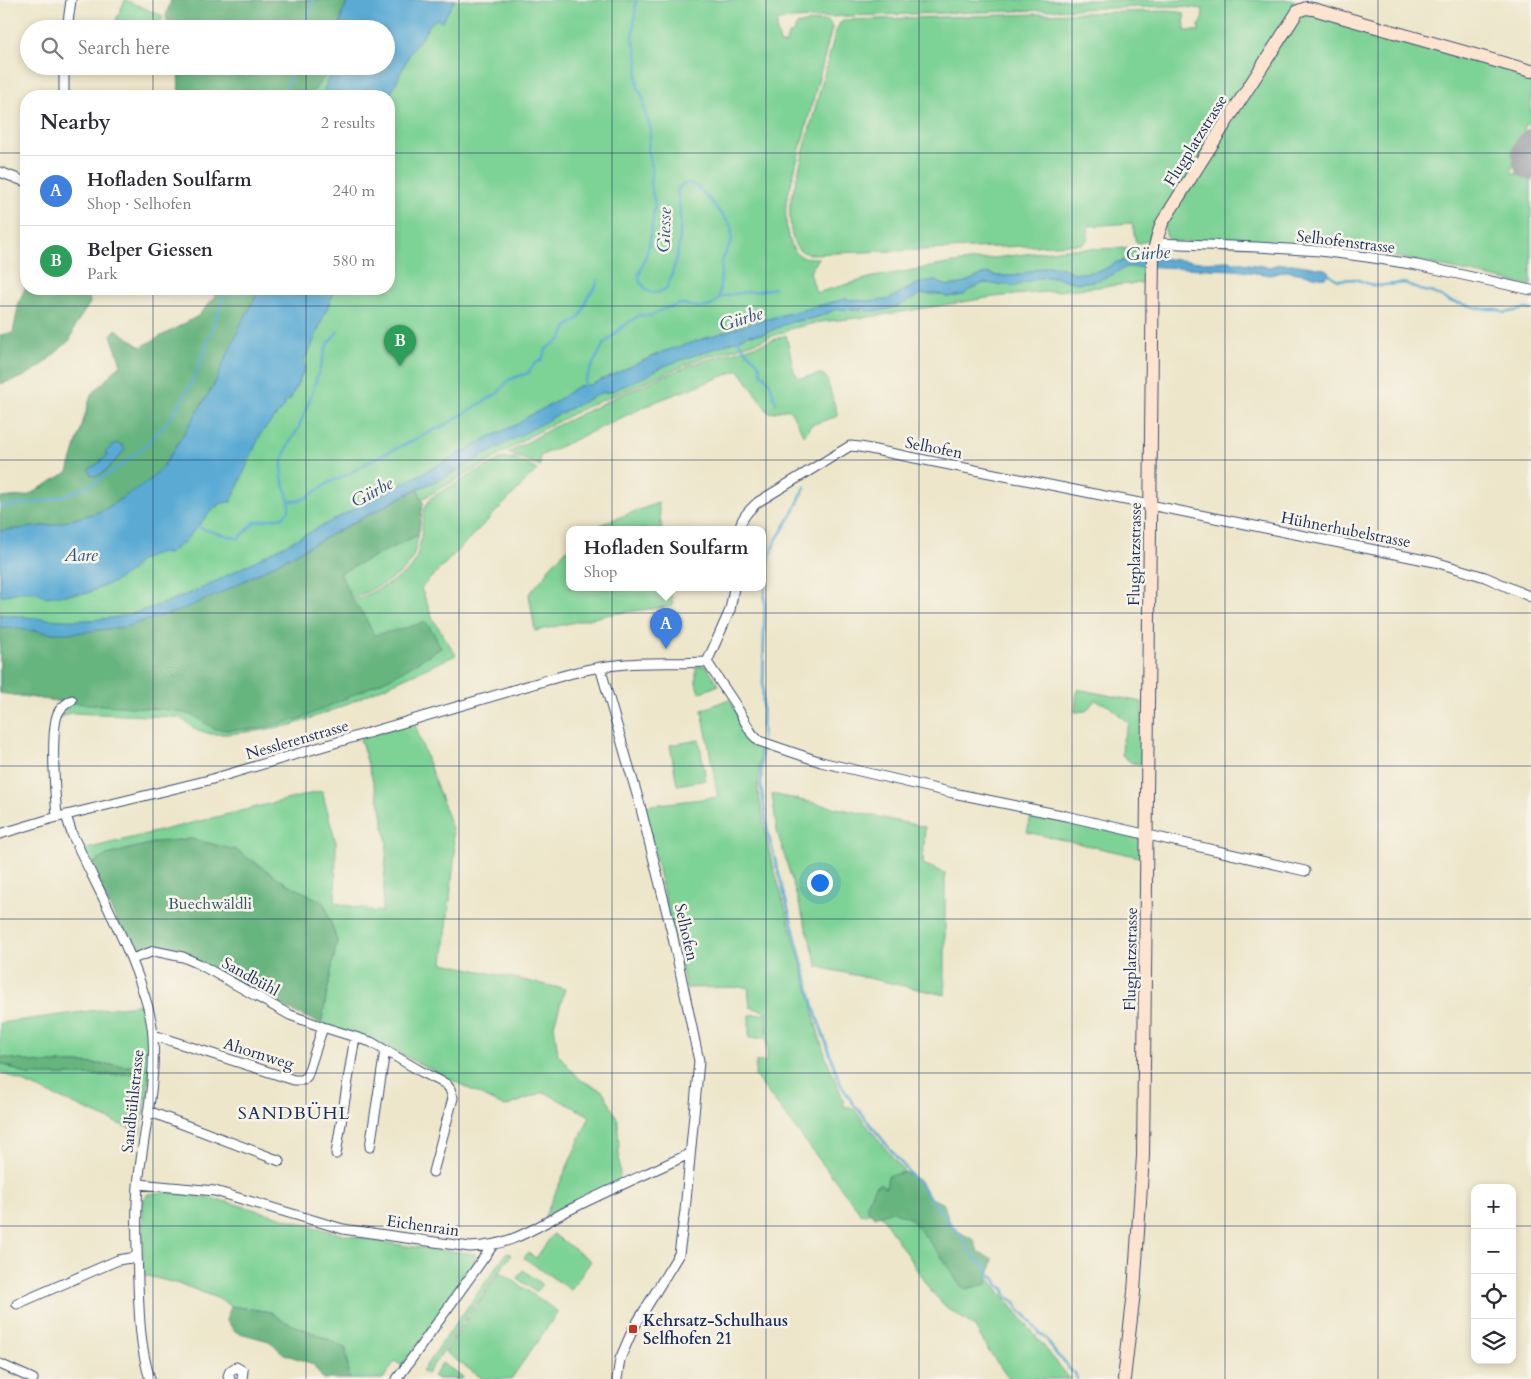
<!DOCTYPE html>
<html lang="en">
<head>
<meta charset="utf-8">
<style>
  :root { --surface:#fff; --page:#f2f2f3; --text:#2b2b33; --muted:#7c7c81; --line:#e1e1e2; --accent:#7c3aed }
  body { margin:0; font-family:Cardo,serif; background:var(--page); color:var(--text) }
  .controls { position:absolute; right:15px; bottom:15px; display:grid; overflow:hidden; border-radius:10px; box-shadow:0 2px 8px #0003 }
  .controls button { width:45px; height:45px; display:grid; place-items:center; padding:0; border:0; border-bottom:1px solid var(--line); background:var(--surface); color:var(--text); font:25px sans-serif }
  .you { position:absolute; left:819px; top:882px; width:18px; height:18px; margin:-12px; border:4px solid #fff; border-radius:50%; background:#1a73e8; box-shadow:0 0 0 8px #1a73e833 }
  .badge { display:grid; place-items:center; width:32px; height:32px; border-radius:50%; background:var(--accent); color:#fff; font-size:16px; font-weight:700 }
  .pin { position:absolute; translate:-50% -41px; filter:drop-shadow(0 1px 2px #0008) }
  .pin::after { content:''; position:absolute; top:26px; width:18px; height:15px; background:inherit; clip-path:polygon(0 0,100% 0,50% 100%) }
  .popup { position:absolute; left:566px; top:526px; width:200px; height:65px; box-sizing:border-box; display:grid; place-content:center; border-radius:10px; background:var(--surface); filter:drop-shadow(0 1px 4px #0005); font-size:16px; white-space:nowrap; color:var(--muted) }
  .popup b { font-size:19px; color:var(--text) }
  .popup::after { content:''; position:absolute; left:50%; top:100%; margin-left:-10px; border:10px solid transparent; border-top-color:var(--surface) }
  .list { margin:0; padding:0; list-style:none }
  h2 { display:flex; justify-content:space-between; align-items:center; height:65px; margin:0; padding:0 20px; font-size:21px }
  h2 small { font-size:16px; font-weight:400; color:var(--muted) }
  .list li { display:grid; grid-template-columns:32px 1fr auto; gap:15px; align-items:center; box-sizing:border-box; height:70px; padding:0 20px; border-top:1px solid var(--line) }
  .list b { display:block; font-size:19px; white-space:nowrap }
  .list p { margin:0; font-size:16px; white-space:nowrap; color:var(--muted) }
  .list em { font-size:16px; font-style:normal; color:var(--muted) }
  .icon { flex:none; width:28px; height:28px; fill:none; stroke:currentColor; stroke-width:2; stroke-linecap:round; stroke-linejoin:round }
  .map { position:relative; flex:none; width:1531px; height:1379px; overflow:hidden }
  .search { position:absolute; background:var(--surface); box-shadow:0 2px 8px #0003; left:20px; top:20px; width:375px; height:55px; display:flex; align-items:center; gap:12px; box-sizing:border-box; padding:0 18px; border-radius:28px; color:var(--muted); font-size:19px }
  .panel { position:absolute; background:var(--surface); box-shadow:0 2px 8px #0003; left:20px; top:90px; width:375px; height:205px; border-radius:20px }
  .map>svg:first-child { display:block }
  .green { fill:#7dd295; stroke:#4c807a }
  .forest { fill:#66b47e; stroke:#40726e }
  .water { fill:#5aaad4; stroke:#3a6c99 }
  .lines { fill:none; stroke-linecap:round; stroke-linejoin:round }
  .stream { stroke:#5aaad4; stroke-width:2.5 }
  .taxiway { stroke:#848a94; stroke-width:21 }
  .street-casing { stroke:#3a4a6e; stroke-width:11 }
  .secondary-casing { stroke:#3a4a6e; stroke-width:14 }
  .street { stroke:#fff; stroke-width:9 }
  .secondary { stroke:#fde4d0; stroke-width:12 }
  .grid { fill:none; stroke:#1b2f5e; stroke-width:1; stroke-opacity:0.55 }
  .poi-dot { fill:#c8321e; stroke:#f7f3e8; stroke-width:2 }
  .labels { text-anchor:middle; stroke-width:5; stroke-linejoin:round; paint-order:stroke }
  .street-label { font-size:16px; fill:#1b2f5e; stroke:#f7f3e8 }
  .park-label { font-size:16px; fill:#34586c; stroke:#f7f3e8 }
  .poi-label { font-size:16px; font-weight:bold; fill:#1b2f5e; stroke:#f7f3e8; text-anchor:start }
  .water-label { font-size:18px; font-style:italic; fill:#2e5481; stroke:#f7f3e8 }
  .neighbourhood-label { font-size:18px; letter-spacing:1px; fill:#1b2f5e; stroke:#f7f3e8 }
</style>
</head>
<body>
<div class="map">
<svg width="1531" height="1379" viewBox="0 0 1531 1379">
  <rect width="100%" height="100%" fill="#f7f3e8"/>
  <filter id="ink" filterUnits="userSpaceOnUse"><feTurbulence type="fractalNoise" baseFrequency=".02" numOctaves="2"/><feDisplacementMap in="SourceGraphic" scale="10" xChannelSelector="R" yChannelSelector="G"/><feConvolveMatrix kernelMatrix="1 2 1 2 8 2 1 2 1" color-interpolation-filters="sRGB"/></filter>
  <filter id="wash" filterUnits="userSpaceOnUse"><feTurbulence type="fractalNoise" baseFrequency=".0096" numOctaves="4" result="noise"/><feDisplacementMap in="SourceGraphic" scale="20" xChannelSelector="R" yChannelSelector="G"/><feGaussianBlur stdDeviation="1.12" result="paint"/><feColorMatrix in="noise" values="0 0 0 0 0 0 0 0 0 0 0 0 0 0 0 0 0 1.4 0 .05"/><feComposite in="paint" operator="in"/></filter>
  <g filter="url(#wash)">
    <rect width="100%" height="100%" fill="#ede6ca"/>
    <path class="green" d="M125 0 163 16 158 29H138L116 20Z
      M237 0H1295L1293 3 1295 6 1153 237C1147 241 1143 243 1136 243L1132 223 1088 226V239L1083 244 808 254C804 252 799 251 797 248 790 239 789 214 790 203L836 30 840 23 844 20 1071 13 1173 11 1184 13 1185 31H1199V25L1202 22 1203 9 1178 6 846 16 777 20V34L779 37 780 44H786L787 37 789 34H792L797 25C803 23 822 19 828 21 831 23 831 25 832 28L786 203C785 218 786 251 803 257 808 258 814 258 819 258L810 272 816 293 873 277 953 263 1066 249 1146 248 1150 250V258L1133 259 1117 262 1103 270 1086 273H1074L1064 268 1048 266 1014 276H997L989 273 979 276 962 284 947 286 935 281 917 284 887 300 865 301 845 299 752 323 690 344 688 357 738 340 747 335 763 334 791 322 815 318 837 309 859 310 864 307 913 299 921 294H939L947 297 964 295 969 290 984 283 1016 285 1037 278 1054 277 1078 283 1093 281 1108 277 1125 267H1150V276L1141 283 993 297 876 316 820 322 793 328 760 341 697 360 584 408 530 436 489 462 422 499 423 503C420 519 418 549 411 561 402 578 369 590 352 599L353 601C369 593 404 579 413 565 421 552 422 525 424 510L426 505 432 497 500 459 515 458 537 470 421 588 433 619 456 655 333 710 292 725 257 731 226 734H211L195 729 181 718 176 717 71 713 63 716 58 719 71 703 0 693V498L27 496 68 472 215 297 214 289H389V96H229L226 66H386V29H232Z
      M1306 13 1531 74V125L1526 124 1511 172 1531 179V286L1403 258 1347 251 1171 241C1166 235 1164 232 1165 225L1297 19Z
      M786 335 794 371 799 378 822 374 826 377 838 416 811 425 804 436 790 409 769 413 739 370 657 401 540 456V466L508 453 552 428 620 395 693 364 765 343Z
      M658 503 662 530H590L609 521Z
      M570 546V588H670L673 606 611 614 535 631 529 594 548 572V569Z
      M696 666H706L719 685 699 693 696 683Z
      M1077 689 1142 702V764L1132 763 1122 755 1123 739 1129 724 1109 706 1095 700 1086 711 1075 712Z
      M729 699 754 743 760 750 758 790 769 851 812 1003C815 1024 821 1045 829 1065 834 1079 842 1091 844 1106L853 1108 1070 1379H1009L988 1350 975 1327 946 1307 930 1290 883 1218 875 1211 862 1215 755 1076 756 1062 767 1061V1038H749V1015L766 1014 767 1034V1012L750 1007 748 987 686 988 643 806 718 797 702 710Z
      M414 722 452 829 455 853 443 963 565 989 554 1025 558 1054 579 1079 603 1091 618 1120 620 1183 556 1210 544 1218 590 1116 544 1092 505 1107 371 1039 321 1024 337 941 324 903 284 882 192 839 157 842 107 855 89 866 82 850 322 791 336 843 335 903 382 912 387 843 381 808 360 738Z
      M699 740 706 780 677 785 670 745Z
      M772 794 925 827 923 864 945 873V995L818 967 777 831Z
      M1032 812 1137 836 1144 841V858L1027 832Z
      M143 1004C145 1012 148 1020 149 1027 154 1062 147 1099 140 1133L0 1072V1063L28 1075H113L136 1073 140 1067 83 1063H41L0 1057V1023Z
      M164 1192 199 1195 235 1204 336 1233 406 1246 475 1254 474 1264 402 1366 395 1361 383 1379H349L346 1349 330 1340 281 1320 271 1312 231 1306 217 1298 183 1285 143 1275V1204L144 1199 148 1194Z
      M553 1234 591 1261 571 1290 524 1258 528 1253 536 1258Z
      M507 1252 511 1255 427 1374 422 1371Z
      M523 1270 542 1284 536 1292 517 1278Z
      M501 1272 558 1312 511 1379H483L445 1352Z
      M442 1363 463 1377 462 1379H436L433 1377Z"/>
    <path class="forest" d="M171 0H348L342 14 340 29H169L166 16Z
      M178 66H332L310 96H179Z
      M26 286V289H88L90 303 76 324 70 340 41 366 23 377 0 384V335L13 333 19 302Z
      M214 289H260L241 324 214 385 165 465 150 480 102 511 53 525 0 531V498L27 496 68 472 91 395 121 364 111 335 116 329 141 347 198 316 215 297Z
      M418 489 423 503 418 535 340 573 353 601 365 617 374 635 398 630 426 622 433 632 441 648 392 677 303 718 259 729 228 730 214 729 195 716 171 710 64 702 0 693V627L53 633 221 593Z
      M192 839 236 850 284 882 324 903 337 941 321 1024 266 999 177 953 152 947 143 949 129 945 89 866 107 855 157 842Z
      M0 1057 41 1063H83L140 1067 136 1073 113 1075H28L0 1063Z
      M905 1172 920 1181 929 1197 944 1204C949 1225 954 1230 974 1240L979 1253 993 1259 987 1284 965 1289 958 1283 944 1260 911 1219 893 1211 874 1217 866 1208 874 1187 880 1184 886 1187 888 1176Z
      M231 1306 271 1312 281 1320 330 1340 346 1349 349 1379H323L313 1364 284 1354 269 1341 236 1332 226 1320Z"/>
    <path class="water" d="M348 0H455L442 22 437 19 429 25 423 36 411 51 390 95 391 101 389 106V96H322L332 66H386V29H340L342 14Z
      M1158 258 1202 262 1229 261 1269 267 1279 264H1293L1325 269 1329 272 1325 278 1286 271 1270 275 1234 270 1158 267H1126L1108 277 1093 281 1078 283 1054 277 1037 278 1016 286 984 283 969 290 964 295 947 297 939 294H921L899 306 881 311H867L864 308 859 310 837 309 815 318 791 322 763 334 747 335 738 340 667 365 656 370 647 376 610 392 601 393 557 415 449 475 413 491 221 593 176 612 124 627 75 633H53L0 627V614C40 619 82 624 122 616 150 610 178 598 205 587L463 452 489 437 518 424 527 417 552 404 578 386 590 385 662 352 752 323 845 299 865 301 887 300 917 284 927 281H935L947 286 962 284 979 276 989 273 997 276H1014L1048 266 1064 268 1074 273H1086L1103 270 1117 262 1133 259Z
      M260 289H335L310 350 304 359 305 368 290 400 285 402V406L261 433 231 502 222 503 212 510 184 542 168 554 158 553 139 561 131 571 114 582 88 593 44 597 38 592H20L0 596V531L53 525 102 511 150 480 165 464 214 385 241 324Z
      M116 443 122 445 125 450 106 471 97 476 91 475 89 469 101 462V460L108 456 105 452Z"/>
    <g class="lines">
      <path class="stream" d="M304 29 313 0
        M284 96 293 66
        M1325 272 1338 280 1355 279 1375 286 1405 283 1420 290 1433 293 1449 301 1483 309H1497L1504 313 1525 309 1531 310
        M719 298C737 291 755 293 774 288
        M737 339C741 344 744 349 748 353 756 361 759 360 761 373 774 382 770 391 776 403
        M584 387 585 380 603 345 621 328 639 315 651 316 663 309 681 304 701 308 711 306 719 298 722 260 732 241 731 232 732 227 709 199 696 186C688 182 682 182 677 191 684 223 680 259 666 289 651 296 649 293 639 281V275L649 246 655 203 650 184 652 169 648 149 651 129 645 113 643 97 638 89 637 78 638 58 633 39 636 0
        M289 501H298L308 497 330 482 345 476 372 460 445 425 498 393 510 379 528 373 535 363 541 361 547 348 561 339 567 327 579 318 583 311 588 296 595 288 598 280
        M0 506C20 505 41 503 60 497 114 479 164 437 190 386 203 359 210 329 223 301V294L228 289
        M197 526C201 529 233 538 239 538L255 522 283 517 289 510V501L282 478V462L288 445 298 429 310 399 327 345 338 331
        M762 739 765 581 767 566 775 542 794 511 805 487
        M762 744 761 787 769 837 817 1017 840 1083 852 1102 964 1240 969 1250 975 1256 977 1260 986 1267 989 1274 995 1279 998 1285 1004 1289 1007 1297 1015 1302 1019 1310 1027 1317 1039 1333 1045 1337 1057 1355 1066 1363 1068 1369 1075 1373 1077 1379"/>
      <path class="taxiway" d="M1531 139C1521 147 1520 157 1526 168L1531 170"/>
    </g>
  </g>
  <g filter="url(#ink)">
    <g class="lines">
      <defs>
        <path id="street" d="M67 29 71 0
          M64 66V96
          M0 172 26 182
          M1156 243 1257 247 1320 251 1367 257 1417 265 1531 290
          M739 530C741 518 749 510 758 502L850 446 860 447 1435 562 1485 577 1531 597
          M707 662 735 704 752 734 759 741 821 762 953 793 1066 816 1305 871
          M707 662 730 610 734 588
          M600 667 640 805 672 933 699 1061 685 1211 679 1254 633 1329 620 1359 617 1379
          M66 815 72 834C95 883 122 931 140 982 146 1000 152 1018 153 1037 156 1084 144 1130 139 1176 135 1211 137 1247 138 1282 139 1314 140 1348 150 1379
          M57 817C55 796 50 731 58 713 61 707 67 703 72 700
          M0 834 50 819 209 780 537 683C563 676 590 667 617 665 647 661 677 664 707 662
          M132 959 154 951 183 957 199 964 290 1015 323 1027 371 1042 422 1072 446 1084 450 1089 453 1098 433 1172
          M153 1035 294 1080H303L307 1076 323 1027
          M148 1111 280 1161
          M370 1147 385 1051
          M336 1154 355 1037
          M138 1184 215 1191 343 1229 470 1247C515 1246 537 1225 575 1207 613 1188 651 1172 689 1154
          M17 1304 118 1260 136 1257
          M0 1364 33 1379
          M230 1379 228 1376 230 1371 236 1367 243 1371 242 1379
          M397 1379 493 1245"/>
        <path id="secondary" d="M1124 1379 1134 1292 1143 1156 1153 254 1158 235 1162 223 1221 130 1298 11 1306 8 1313 9 1531 71"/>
      </defs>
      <use href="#street" class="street-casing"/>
      <use href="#secondary" class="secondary-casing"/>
      <use href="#street" class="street"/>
      <use href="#secondary" class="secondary"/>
    </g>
  </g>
  <path class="grid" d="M153 0V29M306 0V29M459 0V1379M612 0V1379M766 0V1379M919 0V1379M1072 0V1379M1225 0V1379M1378 0V1379M153 66V96M306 66V96M0 153H26M389 153H1531M153 289V1379M306 289V1379M0 306H1531M0 460H1531M0 613H1531M0 766H1531M0 919H1531M0 1073H1531M0 1226H1475M1512 1226H1531"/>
  <rect class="poi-dot" x="628" y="1324" width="10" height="10" rx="2.5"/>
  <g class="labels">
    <g class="street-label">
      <text transform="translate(1195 140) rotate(-58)" y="6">Flugplatzstrasse</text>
      <text transform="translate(1346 241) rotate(7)" y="6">Selhofenstrasse</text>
      <text transform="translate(934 447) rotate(11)" y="6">Selhofen</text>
      <text transform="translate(1346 529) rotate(11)" y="6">Hühnerhubelstrasse</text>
      <text transform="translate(1134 554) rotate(-89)" y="6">Flugplatzstrasse</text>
      <text transform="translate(297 739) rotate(-16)" y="6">Nesslerenstrasse</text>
      <text transform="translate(687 932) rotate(77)" y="6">Selhofen</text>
      <text transform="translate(1130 959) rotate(-89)" y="6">Flugplatzstrasse</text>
      <text transform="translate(251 976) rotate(29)" y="6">Sandbühl</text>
      <text transform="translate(259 1053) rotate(17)" y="6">Ahornweg</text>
      <text transform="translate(132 1101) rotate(-84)" y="6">Sandbühlstrasse</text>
      <text transform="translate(423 1225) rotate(8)" y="6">Eichenrain</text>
    </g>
    <g class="park-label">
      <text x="210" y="909">Buechwäldli</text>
    </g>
    <g class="poi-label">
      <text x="643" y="1326">Kehrsatz-Schulhaus<tspan x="643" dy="18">Selfhofen 21</tspan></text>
    </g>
    <g class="water-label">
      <text transform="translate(664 230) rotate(-88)" y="6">Giesse</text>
      <text transform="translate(1148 253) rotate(-3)" y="6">Gürbe</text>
      <text transform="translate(741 319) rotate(-17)" y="6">Gürbe</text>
      <text transform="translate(372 492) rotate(-28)" y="6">Gürbe</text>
      <text x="81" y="561">Aare</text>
    </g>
    <g class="neighbourhood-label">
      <text x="294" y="1119">SANDBÜHL</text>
    </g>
  </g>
</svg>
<div class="controls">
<button>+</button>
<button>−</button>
<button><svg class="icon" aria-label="locate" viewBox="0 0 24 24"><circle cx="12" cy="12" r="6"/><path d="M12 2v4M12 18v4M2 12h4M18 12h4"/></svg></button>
<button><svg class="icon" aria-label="layers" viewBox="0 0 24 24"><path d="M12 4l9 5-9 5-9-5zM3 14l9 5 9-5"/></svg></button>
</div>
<div class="you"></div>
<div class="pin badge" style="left:666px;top:649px;background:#3f7fe0">A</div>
<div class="popup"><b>Hofladen Soulfarm</b>Shop</div>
<div class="pin badge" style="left:400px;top:366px;background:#2e9e5b">B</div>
<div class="search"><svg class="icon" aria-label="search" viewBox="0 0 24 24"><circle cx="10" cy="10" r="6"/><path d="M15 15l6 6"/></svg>Search here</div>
<section class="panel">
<h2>Nearby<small>2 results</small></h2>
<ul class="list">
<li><span class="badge" style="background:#3f7fe0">A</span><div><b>Hofladen Soulfarm</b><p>Shop · Selhofen</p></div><em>240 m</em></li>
<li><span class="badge" style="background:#2e9e5b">B</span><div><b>Belper Giessen</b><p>Park</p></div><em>580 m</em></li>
</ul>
</section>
</div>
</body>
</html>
